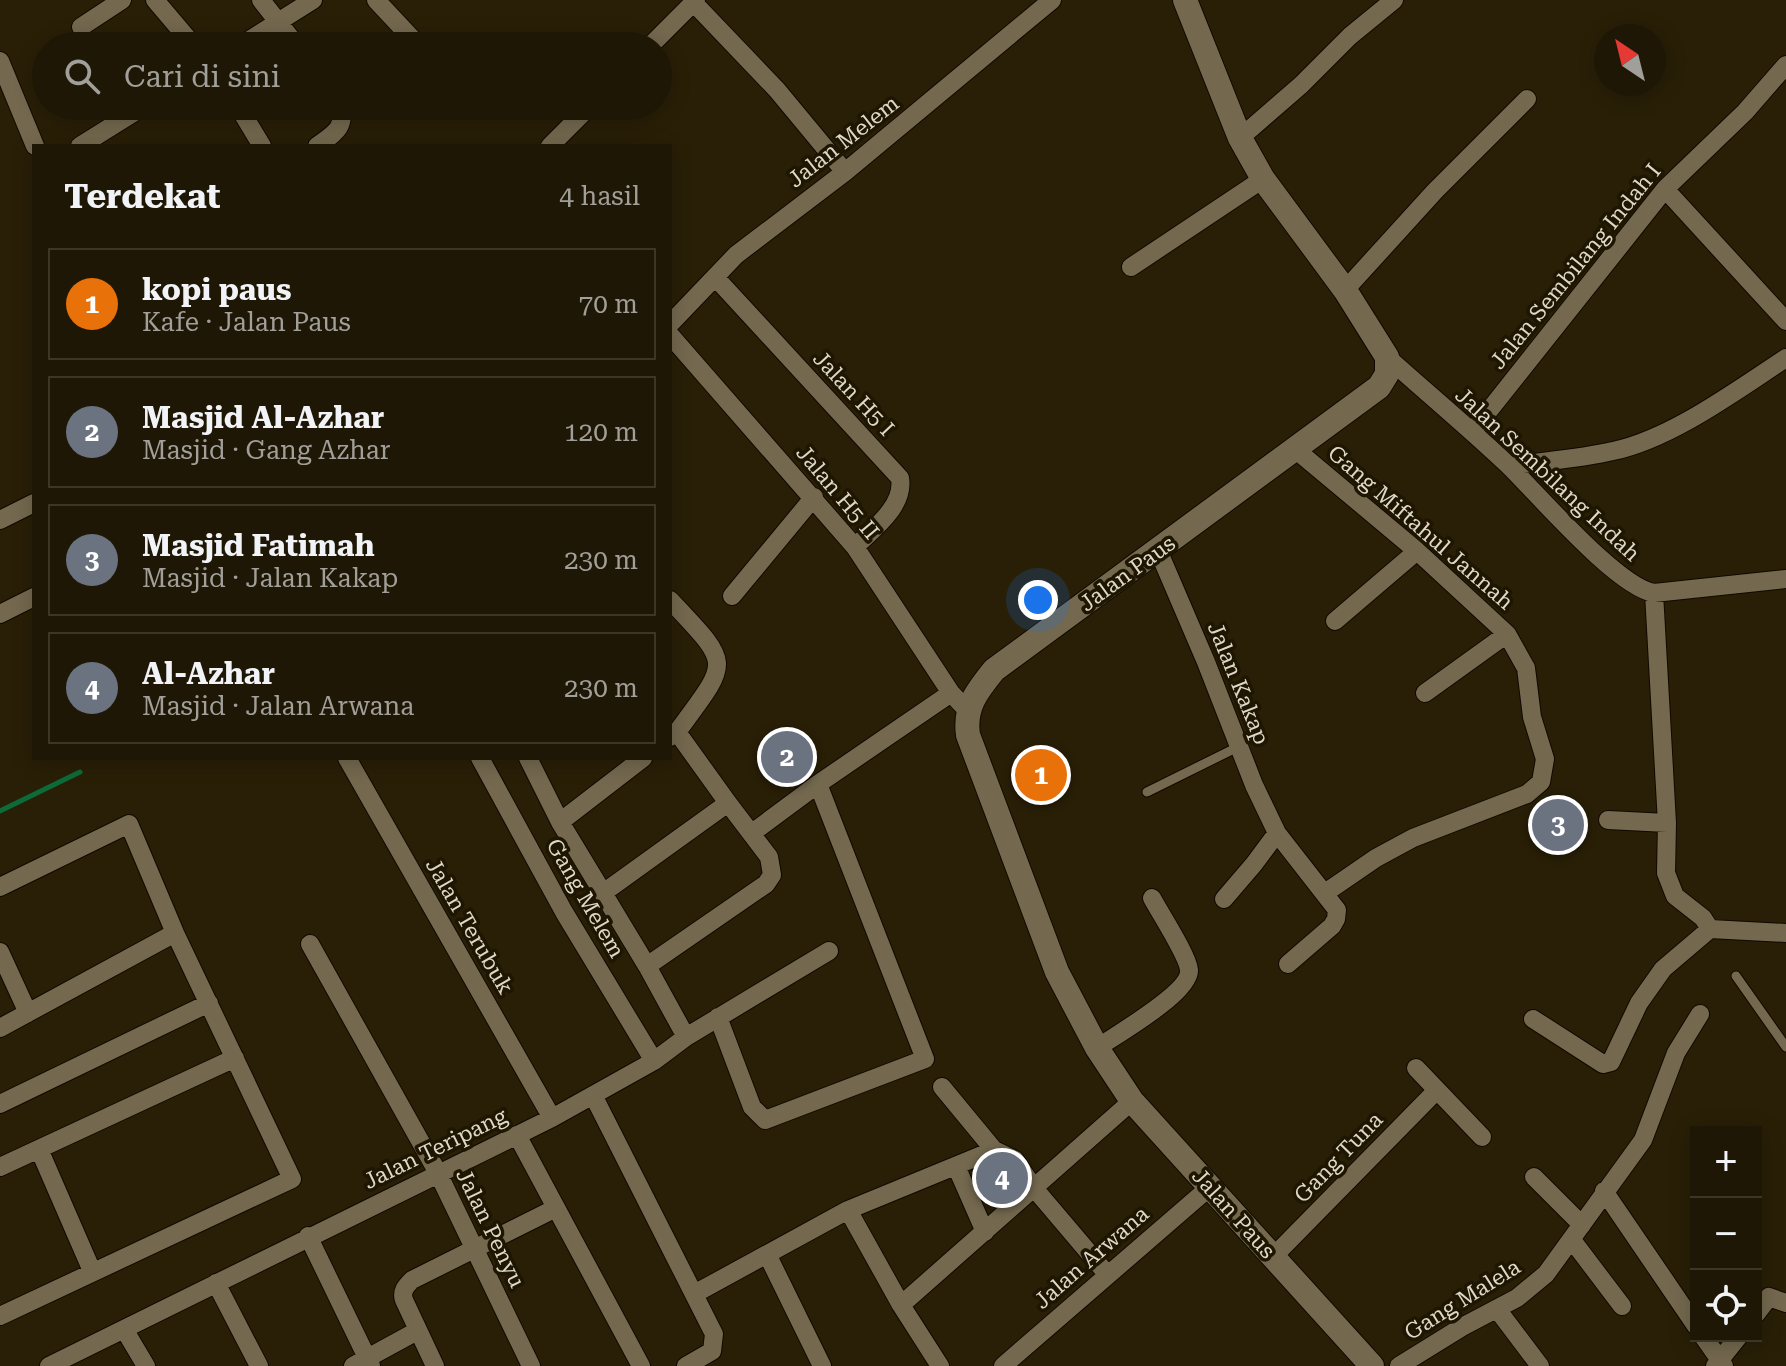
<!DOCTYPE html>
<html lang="id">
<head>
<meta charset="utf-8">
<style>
  :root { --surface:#1f1705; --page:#27200f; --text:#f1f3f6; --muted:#a19f9a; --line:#3c3627; --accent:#b3adf9 }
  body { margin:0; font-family:"Roboto Serif",serif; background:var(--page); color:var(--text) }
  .controls { position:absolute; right:24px; bottom:24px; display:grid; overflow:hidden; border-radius:0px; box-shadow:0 4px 20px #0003 }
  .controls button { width:72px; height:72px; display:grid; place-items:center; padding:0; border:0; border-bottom:2px solid var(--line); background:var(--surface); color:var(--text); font:40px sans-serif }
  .compass { position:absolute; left:1594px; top:24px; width:72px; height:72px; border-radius:50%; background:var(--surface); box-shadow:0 4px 20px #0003; rotate:325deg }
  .you { position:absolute; left:1038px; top:600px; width:28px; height:28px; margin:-20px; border:6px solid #fff; border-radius:50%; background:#1a73e8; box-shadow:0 0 0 12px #1a73e833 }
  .badge { display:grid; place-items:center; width:52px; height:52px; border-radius:50%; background:var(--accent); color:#fff; font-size:26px; font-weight:700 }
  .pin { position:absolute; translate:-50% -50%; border:4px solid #fff; box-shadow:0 2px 8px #0006 }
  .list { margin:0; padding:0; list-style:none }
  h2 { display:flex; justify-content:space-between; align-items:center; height:104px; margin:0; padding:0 32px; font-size:34px }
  h2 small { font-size:26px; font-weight:400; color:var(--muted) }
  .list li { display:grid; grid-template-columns:52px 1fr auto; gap:24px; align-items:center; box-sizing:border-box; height:112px; margin:0 16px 16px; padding:0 16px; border:2px solid var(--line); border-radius:0px }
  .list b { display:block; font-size:30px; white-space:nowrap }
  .list p { margin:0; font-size:26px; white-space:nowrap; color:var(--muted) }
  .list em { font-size:26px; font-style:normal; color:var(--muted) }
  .icon { flex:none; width:44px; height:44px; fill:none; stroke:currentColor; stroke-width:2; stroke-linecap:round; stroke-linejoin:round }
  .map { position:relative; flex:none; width:1786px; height:1366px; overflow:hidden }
  .search { position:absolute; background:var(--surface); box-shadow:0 4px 20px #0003; left:32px; top:32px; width:640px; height:88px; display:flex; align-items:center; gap:20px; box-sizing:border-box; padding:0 28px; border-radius:44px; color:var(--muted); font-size:30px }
  .panel { position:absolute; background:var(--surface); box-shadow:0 4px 20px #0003; left:32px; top:144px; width:640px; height:616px; border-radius:0px }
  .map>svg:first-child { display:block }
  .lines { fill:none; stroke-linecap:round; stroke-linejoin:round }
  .stream { stroke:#0d6b38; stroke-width:5 }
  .lane-casing { stroke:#110900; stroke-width:11 }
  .street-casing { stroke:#110900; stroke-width:20 }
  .secondary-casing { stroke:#110900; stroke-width:26 }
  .lane { stroke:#74694f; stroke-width:9 }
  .street { stroke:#74694f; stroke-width:18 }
  .secondary { stroke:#74694f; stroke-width:24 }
  .labels { text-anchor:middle; stroke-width:7; stroke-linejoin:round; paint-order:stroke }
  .street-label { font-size:22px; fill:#ded8c9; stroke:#1f1601 }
</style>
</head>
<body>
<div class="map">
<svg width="1786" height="1366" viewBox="0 0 1786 1366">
  <rect width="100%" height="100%" fill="#291f07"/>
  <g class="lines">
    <path class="stream" d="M0 811 80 772"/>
    <defs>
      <path id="lane" d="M1147 792 1240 746
        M1736 976 1786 1047"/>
      <path id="street" d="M155 0 194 46
        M261 0 297 46
        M376 0 419 46
        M693 2 777 90 845 172
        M81 27 122 0
        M240 46 313 0
        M650 46 696 0
        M0 61 35 146
        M238 106 262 146
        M1240 138 1301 85 1350 36 1394 0
        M80 146 144 106
        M317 146C332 135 348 127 339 106
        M550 146 590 106
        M1665 189 1786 321
        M1131 267 1263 179
        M715 277 900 478C905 506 873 529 855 547
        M1345 290 1435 191 1527 99
        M670 324 736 255 845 172 1052 0
        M670 335 855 547 951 693 967 710
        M1387 357C1427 393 1468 427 1507 464 1538 494 1617 587 1654 593L1786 579
        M1472 432 1665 189 1745 112 1786 65
        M1295 449 1417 551 1507 634 1526 668 1532 717 1545 759 1541 782 1527 794 1413 838 1376 858 1325 893
        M1509 466C1543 461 1579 459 1613 451 1671 439 1737 390 1786 358
        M0 520 34 503
        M1158 550 1206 662 1254 785 1277 833 1337 910 1336 919 1332 926 1288 964
        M732 596 814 497
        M670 600C732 666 731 659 677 732L670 737
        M0 614 34 597
        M1335 621 1417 551
        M1425 693 1507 634
        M677 732 728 803
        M347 758 552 1118
        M480 758 564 912 654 1061
        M528 758 560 822 603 893 728 803 769 857 772 875 766 884 647 966 686 1037
        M1608 820 1667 823
        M560 822 643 758
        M752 833 818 784 951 693
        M0 887 129 824 175 933 292 1179 0 1316
        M603 893 647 966
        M1224 899 1254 864 1277 833
        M1710 929 1786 933
        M310 944 438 1173 531 1366
        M0 952 28 1013
        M718 1017 752 1107 765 1120 925 1059 818 784
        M1533 1019 1603 1064 1611 1062 1639 1003 1663 969 1710 929 1703 918 1675 896 1666 873 1667 823 1654 593
        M0 1028 175 933
        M1097 1048C1116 1035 1191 992 1189 970 1188 956 1160 913 1152 898
        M1416 1068 1482 1137
        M942 1087 994 1150
        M593 1095 714 1334 712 1351 686 1366
        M0 1104 209 1003
        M517 1135 641 1366
        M39 1149 92 1271
        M956 1166 985 1232
        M0 1167 235 1058
        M1534 1177 1582 1225
        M1604 1191 1696 1326
        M848 1210 901 1305 1132 1101
        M308 1236 371 1366
        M1572 1240 1622 1306
        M767 1254 822 1366
        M1273 1257 1437 1090
        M216 1283 259 1366
        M694 1294 848 1210 994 1150 1015 1160 1034 1188 1107 1274
        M901 1305 940 1366
        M1497 1309 1540 1366
        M1756 1314 1769 1297 1786 1303
        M124 1329 146 1366
        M1703 1336 1724 1366
        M49 1366 552 1118 654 1061 686 1037 829 951
        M353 1366 417 1331
        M435 1366 404 1300C401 1291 406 1286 412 1280L548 1212
        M1003 1366 1211 1186
        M1399 1366 1462 1327 1517 1298 1546 1274 1643 1140 1676 1053 1700 1014
        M1715 1366 1739 1336"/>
      <path id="secondary" d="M1185 0 1240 138 1263 179 1345 290 1387 357V374L1379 387 994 670C977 691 964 707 968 735L1057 972 1097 1048 1132 1101 1372 1366"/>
    </defs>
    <use href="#lane" class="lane-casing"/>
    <use href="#street" class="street-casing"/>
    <use href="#secondary" class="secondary-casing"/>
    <use href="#lane" class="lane"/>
    <use href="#street" class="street"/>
    <use href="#secondary" class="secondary"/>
  </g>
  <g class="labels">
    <g class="street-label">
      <text transform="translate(843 141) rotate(-38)" y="8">Jalan Melem</text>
      <text transform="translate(1575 266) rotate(-51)" y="8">Jalan Sembilang Indah I</text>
      <text transform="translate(854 393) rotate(47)" y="8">Jalan H5 I</text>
      <text transform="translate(1548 474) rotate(43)" y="8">Jalan Sembilang Indah</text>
      <text transform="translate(838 492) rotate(50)" y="8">Jalan H5 II</text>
      <text transform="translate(1421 527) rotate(41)" y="8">Gang Miftahul Jannah</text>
      <text transform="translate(1127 573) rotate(-36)" y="8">Jalan Paus</text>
      <text transform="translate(1239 683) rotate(68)" y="8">Jalan Kakap</text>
      <text transform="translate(586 898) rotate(60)" y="8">Gang Melem</text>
      <text transform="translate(470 926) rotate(60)" y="8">Jalan Terubuk</text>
      <text transform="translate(435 1148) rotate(-26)" y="8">Jalan Teripang</text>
      <text transform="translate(1338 1157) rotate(-46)" y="8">Gang Tuna</text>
      <text transform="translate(1234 1213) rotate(48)" y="8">Jalan Paus</text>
      <text transform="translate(491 1228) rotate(64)" y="8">Jalan Penyu</text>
      <text transform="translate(1091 1257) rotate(-41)" y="8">Jalan Arwana</text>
      <text transform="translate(1462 1299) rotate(-32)" y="8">Gang Malela</text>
    </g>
  </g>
</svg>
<div class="controls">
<button>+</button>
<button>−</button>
<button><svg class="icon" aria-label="locate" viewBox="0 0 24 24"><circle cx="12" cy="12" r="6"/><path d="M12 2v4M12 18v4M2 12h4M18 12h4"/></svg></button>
</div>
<svg class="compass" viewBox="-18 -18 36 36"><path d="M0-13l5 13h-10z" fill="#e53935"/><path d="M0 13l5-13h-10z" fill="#a19f9a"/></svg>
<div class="you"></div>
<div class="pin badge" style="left:1041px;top:775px;background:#e8710a">1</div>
<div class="pin badge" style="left:787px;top:757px;background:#6b7280">2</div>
<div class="pin badge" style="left:1558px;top:825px;background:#6b7280">3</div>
<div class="pin badge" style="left:1002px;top:1178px;background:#6b7280">4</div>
<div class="search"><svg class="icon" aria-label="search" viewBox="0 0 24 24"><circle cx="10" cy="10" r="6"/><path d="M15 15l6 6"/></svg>Cari di sini</div>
<section class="panel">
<h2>Terdekat<small>4 hasil</small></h2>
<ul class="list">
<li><span class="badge" style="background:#e8710a">1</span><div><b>kopi paus</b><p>Kafe · Jalan Paus</p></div><em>70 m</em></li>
<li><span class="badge" style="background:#6b7280">2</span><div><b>Masjid Al-Azhar</b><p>Masjid · Gang Azhar</p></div><em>120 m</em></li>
<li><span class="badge" style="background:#6b7280">3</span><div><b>Masjid Fatimah</b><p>Masjid · Jalan Kakap</p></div><em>230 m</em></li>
<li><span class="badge" style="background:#6b7280">4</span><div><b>Al-Azhar</b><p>Masjid · Jalan Arwana</p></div><em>230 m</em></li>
</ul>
</section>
</div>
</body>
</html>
